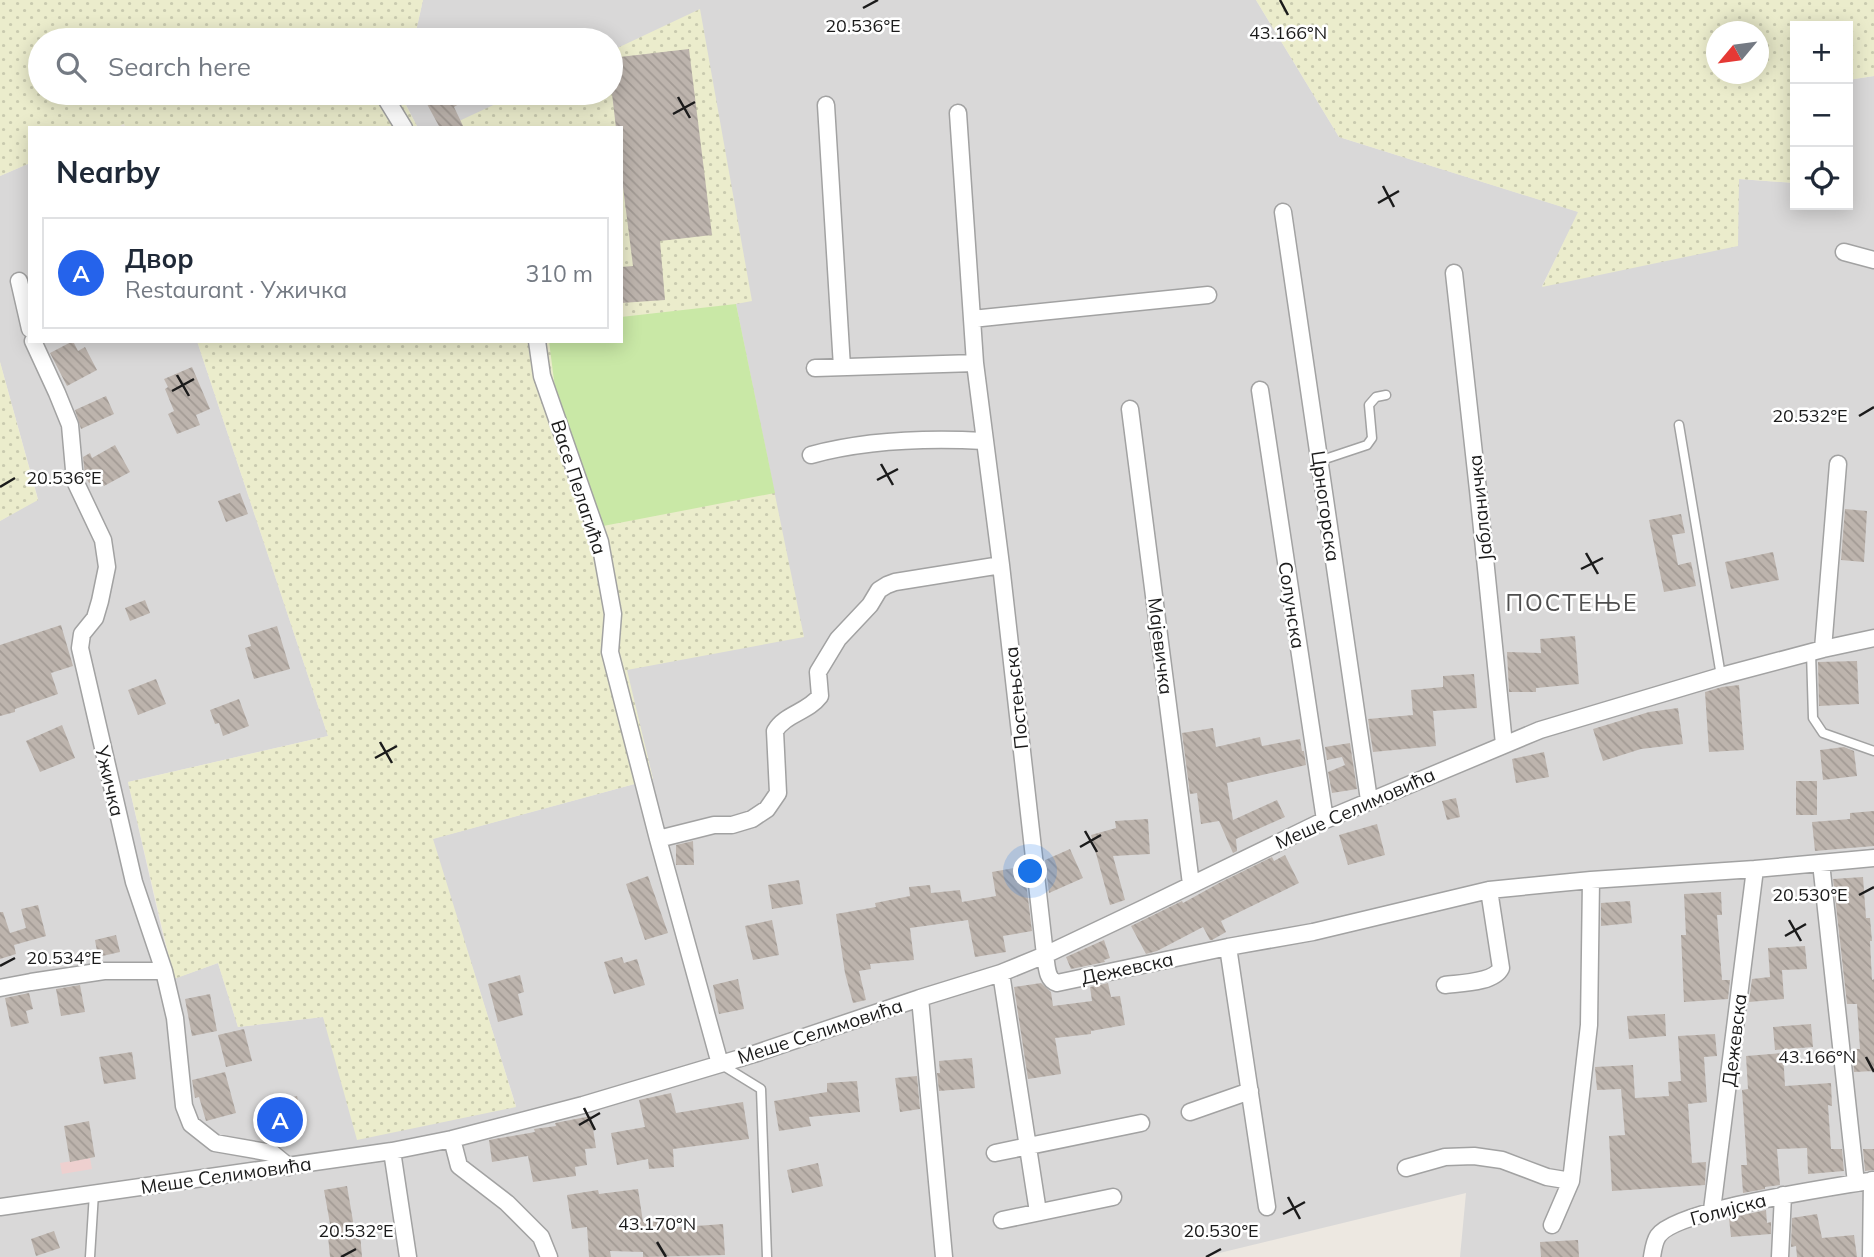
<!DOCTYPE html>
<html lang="en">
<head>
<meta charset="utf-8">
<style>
  :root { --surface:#fff; --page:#f2f2f3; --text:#1f2937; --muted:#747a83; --line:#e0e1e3; --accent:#2563eb }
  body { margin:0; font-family:Mulish,sans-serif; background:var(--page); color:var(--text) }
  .controls { position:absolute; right:21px; top:21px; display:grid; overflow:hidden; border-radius:0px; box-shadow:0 4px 18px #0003 }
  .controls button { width:63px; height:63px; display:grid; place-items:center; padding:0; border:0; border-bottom:2px solid var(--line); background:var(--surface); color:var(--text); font:35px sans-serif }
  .compass { position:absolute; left:1706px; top:21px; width:63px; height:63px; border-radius:50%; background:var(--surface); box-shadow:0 4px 18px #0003; rotate:241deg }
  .you { position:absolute; left:1031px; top:872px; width:24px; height:24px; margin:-18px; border:5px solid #fff; border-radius:50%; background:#1a73e8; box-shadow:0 0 0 10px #1a73e833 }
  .badge { display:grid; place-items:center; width:46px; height:46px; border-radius:50%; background:var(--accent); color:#fff; font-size:23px; font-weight:700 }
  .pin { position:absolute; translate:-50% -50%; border:4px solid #fff; box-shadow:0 2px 7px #0006 }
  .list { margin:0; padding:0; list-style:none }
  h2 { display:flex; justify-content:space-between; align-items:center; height:91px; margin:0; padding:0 28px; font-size:30px }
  h2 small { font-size:23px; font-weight:400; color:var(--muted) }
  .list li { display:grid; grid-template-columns:46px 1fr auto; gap:21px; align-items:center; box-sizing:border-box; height:112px; margin:0 14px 14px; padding:0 14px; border:2px solid var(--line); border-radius:0px }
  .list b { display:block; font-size:26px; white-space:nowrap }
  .list p { margin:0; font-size:23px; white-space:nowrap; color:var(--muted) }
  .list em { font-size:23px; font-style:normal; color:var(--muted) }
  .icon { flex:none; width:38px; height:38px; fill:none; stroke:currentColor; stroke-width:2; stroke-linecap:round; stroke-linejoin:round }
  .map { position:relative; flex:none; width:1874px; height:1257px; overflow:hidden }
  .search { position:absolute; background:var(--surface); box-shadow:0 4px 18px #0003; left:28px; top:28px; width:595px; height:77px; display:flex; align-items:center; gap:18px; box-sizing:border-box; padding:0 24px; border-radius:38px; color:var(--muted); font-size:26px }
  .panel { position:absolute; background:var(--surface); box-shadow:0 4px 18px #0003; left:28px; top:126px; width:595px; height:217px; border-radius:0px }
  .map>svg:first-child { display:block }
  .residential { fill:#d9d8d8 }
  .commercial { fill:#eed0cf }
  .farmland { fill:url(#farmland-dots); fill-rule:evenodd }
  .grass { fill:#c9e8a6 }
  .building { fill:url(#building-back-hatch) }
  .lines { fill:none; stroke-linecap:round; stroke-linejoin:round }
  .lane-casing { stroke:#a2a2a2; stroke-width:11 }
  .street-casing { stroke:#a2a2a2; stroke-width:19 }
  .lane { stroke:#fff; stroke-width:8 }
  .street { stroke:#fff; stroke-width:16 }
  .ticks { fill:none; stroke:#1b1b1b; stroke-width:2.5 }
  .labels { text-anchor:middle; stroke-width:5; stroke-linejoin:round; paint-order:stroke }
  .street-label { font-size:19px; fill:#1b1b1b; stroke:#fff }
  .quarter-label { font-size:23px; letter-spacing:2px; fill:#4e4e4e; stroke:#fff }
  .ticks-label { font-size:18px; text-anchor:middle; fill:#1b1b1b; stroke:#fff; stroke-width:5; stroke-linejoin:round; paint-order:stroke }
</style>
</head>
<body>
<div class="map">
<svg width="1874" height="1257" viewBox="0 0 1874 1257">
  <defs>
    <pattern id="farmland-dots" width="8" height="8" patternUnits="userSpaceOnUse" patternTransform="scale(1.75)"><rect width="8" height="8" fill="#ebeccc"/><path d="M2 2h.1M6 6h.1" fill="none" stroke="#c9caaf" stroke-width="1.8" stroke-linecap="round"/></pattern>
    <pattern id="building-back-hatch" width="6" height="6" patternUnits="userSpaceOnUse" patternTransform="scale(1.75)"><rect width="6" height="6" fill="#bdb4ad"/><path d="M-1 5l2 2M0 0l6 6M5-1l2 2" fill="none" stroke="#a29a94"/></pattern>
  </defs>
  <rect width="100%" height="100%" fill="#ede8e1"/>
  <path class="residential" d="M423 0H1256L1339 137 1579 212 1542 286 1739 179 1795 183V205H1848V80L1874 76V1257H1460L1466 1193 1203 1257H0V521L38 499 0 362V176L30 163V341H197L328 736 128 782 173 979 218 963 238 1027 323 1017 516 1106 432 839 653 779 626 670 621 341V128H418L401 95V93H611V40H414Z"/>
  <path class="commercial" d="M90 1158 92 1169 62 1174 60 1163Z"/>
  <path class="farmland" d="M0 0H423L414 40H40V93H401V96L418 128H126L124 124 115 128H30V163L0 176Z
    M1256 0H1874V76L1848 80V26H1795V183L1739 179 1738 246 1542 287 1578 212 1339 137ZM1716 32H1758V74H1716Z
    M700 9 752 301 736 304 804 637 627 670 653 779 433 839 516 1107 357 1140 323 1017 238 1027 218 963 174 979 128 782 328 736 197 341H621V128H444L519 93H611V51Z
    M0 362 38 500 0 521Z"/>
  <path class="grass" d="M736 304 775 493 603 526 557 404 549 341H621V317Z"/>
  <path class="building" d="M689 49 712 235 660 241 665 300 621 303V267L633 266 621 171V128H616L611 85V58Z
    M421 93H453L459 104 454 107 464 128H440Z
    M73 341 78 351 85 347 97 370 67 386 50 353Z
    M192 367 210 409 196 415 200 425 177 434 168 414 174 411 165 389 168 387 164 379Z
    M106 396 114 414 81 429 75 410Z
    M115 445 130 472 104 486 99 478 89 483 85 476 83 457 90 453 92 458Z
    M240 493 248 514 226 522 218 501Z
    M1845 509 1867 511 1864 562 1841 560Z
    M1681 514 1685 533 1672 535 1678 565 1691 562 1696 586 1664 592 1649 520Z
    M1773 552 1779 580 1731 589 1725 562Z
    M145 600 150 613 130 621 125 608Z
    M61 625 73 666 51 673 58 694 15 709V712L0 716V645Z
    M277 626 290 669 254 679 245 648 251 646 248 635Z
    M1575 636 1579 684 1536 688V692H1509L1507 652 1541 653 1540 639Z
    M1857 661 1859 704 1819 706 1818 662Z
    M1474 674 1477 708 1433 711 1436 746 1373 752 1368 719 1413 715 1411 690 1443 687V676Z
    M156 679 166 704 138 715 128 690Z
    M1739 685 1744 750 1709 752 1705 692 1722 687Z
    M239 699 249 726 223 736 219 723 215 724 210 710Z
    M1678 708 1683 744 1641 749 1603 761 1593 729 1649 712Z
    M62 725 75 758 40 772 26 741Z
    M1213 728 1216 747 1260 737 1262 746 1300 739 1302 751H1304L1306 765 1227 783 1233 820 1277 800 1285 817 1236 839 1237 851 1233 853 1219 821 1201 824 1197 793 1190 794 1182 733Z
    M1350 743 1357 789 1332 793 1328 772 1345 765 1342 757 1327 760 1325 747Z
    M1844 747 1854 751 1857 776 1823 780 1820 750Z
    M1544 752 1549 777 1516 783 1512 759Z
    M1796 781H1817V815H1796Z
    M1456 798 1460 817 1447 820 1442 801Z
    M1874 811V846L1815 851 1812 822 1850 819V813Z
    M1148 819 1150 854 1113 856 1125 900 1110 905 1091 835 1116 828 1115 821Z
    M1377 824 1385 855 1348 865 1339 835Z
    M693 841 694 865H676V845Z
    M1070 849 1083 878 1049 893 1045 860Z
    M1285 855 1299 883 1221 921 1226 932 1212 940H1210L1203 927 1157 951 1146 954 1131 926 1182 901 1183 903 1221 882 1272 857 1274 861Z
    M1024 866 1032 931 1003 936 1006 952 975 957 968 920 910 928 914 960 870 964 871 969 859 971 866 1000 853 1003 845 973 836 914 876 907 875 903 910 896 909 887 930 885 931 893 960 890 962 902 996 896 992 872Z
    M648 876 668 933 645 940 626 884Z
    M1863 877 1866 918H1870L1872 941H1870L1872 980 1874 979V1071L1854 1072 1852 1049H1860L1857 1004H1847L1833 879Z
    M799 880 803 904 772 909 768 885Z
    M1721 892 1722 915H1717L1722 980H1730L1728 999 1684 1002 1681 935H1686L1684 894Z
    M1630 901 1632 923 1601 926V903Z
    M38 905 46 936 14 945 16 954 0 959V912H3L10 933 26 928 21 909Z
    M772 920 779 955 753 960 745 926Z
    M116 935 120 952 98 957 95 940Z
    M1104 940 1110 958 1104 960 1105 962 1071 969 1066 957Z
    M1805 946 1807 969 1782 970 1784 999 1749 1002 1752 979 1770 977 1768 948Z
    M622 957 624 963 637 959 645 985 614 994 604 962Z
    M520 975 524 992 518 994 523 1015 498 1022 488 984Z
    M738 979 744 1009 719 1014 713 985Z
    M1041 983 1051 992 1053 1006 1092 1001 1090 987 1108 983 1111 997 1120 996 1125 1025 1091 1031V1034L1055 1038 1061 1074 1028 1079 1014 987Z
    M80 985 85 1012 61 1016 56 989Z
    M29 993 33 1009 26 1011 29 1023 11 1027 5 998Z
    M210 994 217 1031 192 1036 185 999Z
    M1665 1014 1666 1036 1629 1039 1627 1016Z
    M1811 1024 1813 1047 1775 1050 1773 1027Z
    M244 1029 252 1061 226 1067 218 1035Z
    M1715 1034 1717 1056 1704 1057 1707 1102 1688 1104 1692 1163 1706 1162 1705 1185 1612 1191 1609 1136 1625 1135 1621 1089 1597 1090 1595 1067 1633 1065 1635 1098 1669 1096 1668 1082 1681 1081 1678 1036Z
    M132 1052 136 1079 104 1084 99 1057Z
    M1783 1053 1785 1086 1831 1083 1832 1106 1828 1105 1831 1149H1842L1844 1171 1808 1174 1807 1148 1777 1149 1780 1185 1765 1187V1189L1743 1193 1741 1165H1747L1742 1090 1748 1089 1746 1056Z
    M972 1058 975 1088 939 1091 937 1073H940L939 1061Z
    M225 1072 236 1113 206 1121 199 1097 195 1098 192 1080Z
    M917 1076 920 1109 900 1112 895 1078Z
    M857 1081 860 1112 809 1117 811 1126 779 1131 774 1101 827 1092V1083Z
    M671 1093 676 1113 743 1102 749 1139 673 1149 674 1167 649 1169 648 1159 617 1165 611 1133 645 1127 639 1100Z
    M297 1096 303 1124 275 1130 269 1102Z
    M591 1116 596 1148 585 1149 587 1165 575 1167 576 1176 533 1182 528 1156 492 1162 489 1140 535 1132 534 1129 556 1126 555 1123Z
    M89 1121 95 1157 70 1162 64 1126Z
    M1863 1149H1874V1170L1865 1171Z
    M818 1163 823 1186 792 1193 787 1170Z
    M347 1186 355 1233H360L362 1257H330L328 1236 332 1235 324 1190Z
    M638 1189 643 1222 669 1221V1228L723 1224 725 1255 643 1257V1252L610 1251 611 1257H589L587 1227 572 1229 567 1195 598 1190 599 1194Z
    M1766 1210 1767 1223 1771 1222V1234L1731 1237 1729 1218Z
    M1817 1214 1822 1238 1854 1235 1857 1257H1797L1796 1246 1791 1247 1792 1218Z
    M54 1231 60 1248 36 1256 31 1239Z
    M1578 1240 1579 1257H1541L1540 1242Z"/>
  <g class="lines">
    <defs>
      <path id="lane" d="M1679 425 1721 676
        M1319 461 1367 445 1372 438 1369 405 1376 397 1386 395
        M1811 652 1813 718 1823 733 1874 751
        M722 1065 761 1089 767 1257
        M90 1257 94 1193"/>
      <path id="street" d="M385 97 404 128
        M826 105 842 367
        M958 113 975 363 1001 565 1045 955C1047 965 1046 980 1057 983L1228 947 1313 932 1489 890 1591 880 1755 869
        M1283 212 1369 800
        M1844 252 1874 260
        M1454 273 1478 490 1504 744
        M19 281 30 329
        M972 319 1208 295
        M33 341 57 393 70 425 75 481 103 540 107 567 100 601 95 618 82 634 80 648 134 882 164 971 175 1018 184 1106 191 1124 215 1143 272 1153 289 1167
        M537 341 542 376 600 542 613 614 610 652 658 839 720 1064
        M815 368 975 363
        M1260 390 1325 820
        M1130 409 1191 884
        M811 455C866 440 927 438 984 441
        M1823 649 1838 464
        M658 839 714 825H732L752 819 767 809 778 793 775 731C785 714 808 712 820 696L818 672 838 639 870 605 879 590 887 585 895 582 1001 565
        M1821 863 1856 1183
        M1228 947 1267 1207
        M1001 973 1038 1212
        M1445 985C1460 983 1494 983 1501 968L1489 890
        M0 988 31 982 104 971H164
        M920 998 944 1257
        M1190 1112 1250 1091
        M452 1139 459 1166 507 1203 541 1237 549 1257
        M392 1151 408 1257
        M995 1153 1141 1123
        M1406 1168 1445 1157 1474 1156 1502 1160 1547 1177 1571 1181
        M0 1207 392 1151 452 1139 583 1105 754 1054 920 998 1001 973 1045 955 1142 909 1325 820 1540 730 1721 676 1823 649 1874 638
        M1712 1210 1755 869 1874 858
        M1002 1220 1113 1197
        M1552 1225 1571 1181 1589 1025 1591 880
        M1652 1257C1653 1251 1654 1242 1658 1236 1676 1209 1836 1187 1874 1180
        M1780 1257 1783 1195
        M1871 1257 1872 1180"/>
    </defs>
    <use href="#lane" class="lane-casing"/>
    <use href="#street" class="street-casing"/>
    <use href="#lane" class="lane"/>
    <use href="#street" class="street"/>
  </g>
  <path class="ticks" d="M1280 0 1288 15M863 8 878 0M678 97 690 118M673 114 695 102M1383 186 1394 207M1378 203 1399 191M177 375 189 396M172 391 194 379M1859 416 1874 407M881 464 893 485M877 480 898 469M0 487 15 478M1586 553 1598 574M1581 569 1603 558M380 742 392 763M375 758 397 746M1085 831 1097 852M1080 847 1101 835M1859 895 1874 887M1789 920 1801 941M1785 936 1806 924M0 966 15 958M1866 1057 1874 1072M584 1108 595 1130M579 1125 600 1113M1288 1197 1300 1219M1283 1214 1305 1202M657 1242 666 1257M341 1257 356 1249M1206 1257 1221 1249"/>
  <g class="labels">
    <g class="street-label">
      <text transform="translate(579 487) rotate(72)" y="7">Васе Пелагића</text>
      <text transform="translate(1326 506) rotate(82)" y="7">Црногорска</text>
      <text transform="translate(1480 508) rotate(-96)" y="7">Јабланичка</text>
      <text transform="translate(1292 605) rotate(81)" y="7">Солунска</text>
      <text transform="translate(1161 646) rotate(83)" y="7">Мајевичка</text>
      <text transform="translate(1016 698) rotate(-96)" y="7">Постењска</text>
      <text transform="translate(110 781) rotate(77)" y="7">Ужичка</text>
      <text transform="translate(1355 808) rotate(-24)" y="7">Меше Селимовића</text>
      <text transform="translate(1127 968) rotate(-12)" y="7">Дежевска</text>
      <text transform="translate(820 1031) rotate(-18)" y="7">Меше Селимовића</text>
      <text transform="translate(1734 1040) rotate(-83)" y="7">Дежевска</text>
      <text transform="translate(226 1175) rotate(-8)" y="7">Меше Селимовића</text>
      <text transform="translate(1728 1209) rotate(-15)" y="7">Голијска</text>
    </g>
    <g class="quarter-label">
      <text x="1572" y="611">ПОСТЕЊЕ</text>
    </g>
  </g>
  <g class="ticks-label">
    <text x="863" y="32">20.536°E</text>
    <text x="1288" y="39">43.166°N</text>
    <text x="1810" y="422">20.532°E</text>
    <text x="64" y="484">20.536°E</text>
    <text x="1810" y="901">20.530°E</text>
    <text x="64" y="964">20.534°E</text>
    <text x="1817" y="1063">43.166°N</text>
    <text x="657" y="1230">43.170°N</text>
    <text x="356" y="1237">20.532°E</text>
    <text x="1221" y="1237">20.530°E</text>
  </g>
</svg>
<div class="controls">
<button>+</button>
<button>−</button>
<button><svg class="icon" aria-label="locate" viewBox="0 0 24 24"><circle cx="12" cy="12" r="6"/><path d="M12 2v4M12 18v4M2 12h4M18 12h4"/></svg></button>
</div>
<svg class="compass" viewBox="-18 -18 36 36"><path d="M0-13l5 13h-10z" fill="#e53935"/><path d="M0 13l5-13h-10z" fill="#747a83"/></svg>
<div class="you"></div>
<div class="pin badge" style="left:280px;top:1120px">A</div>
<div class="search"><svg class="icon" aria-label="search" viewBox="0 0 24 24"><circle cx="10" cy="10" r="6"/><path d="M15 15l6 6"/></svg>Search here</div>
<section class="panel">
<h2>Nearby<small></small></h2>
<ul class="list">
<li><span class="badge">A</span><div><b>Двор</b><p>Restaurant · Ужичка</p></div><em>310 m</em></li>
</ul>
</section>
</div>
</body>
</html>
